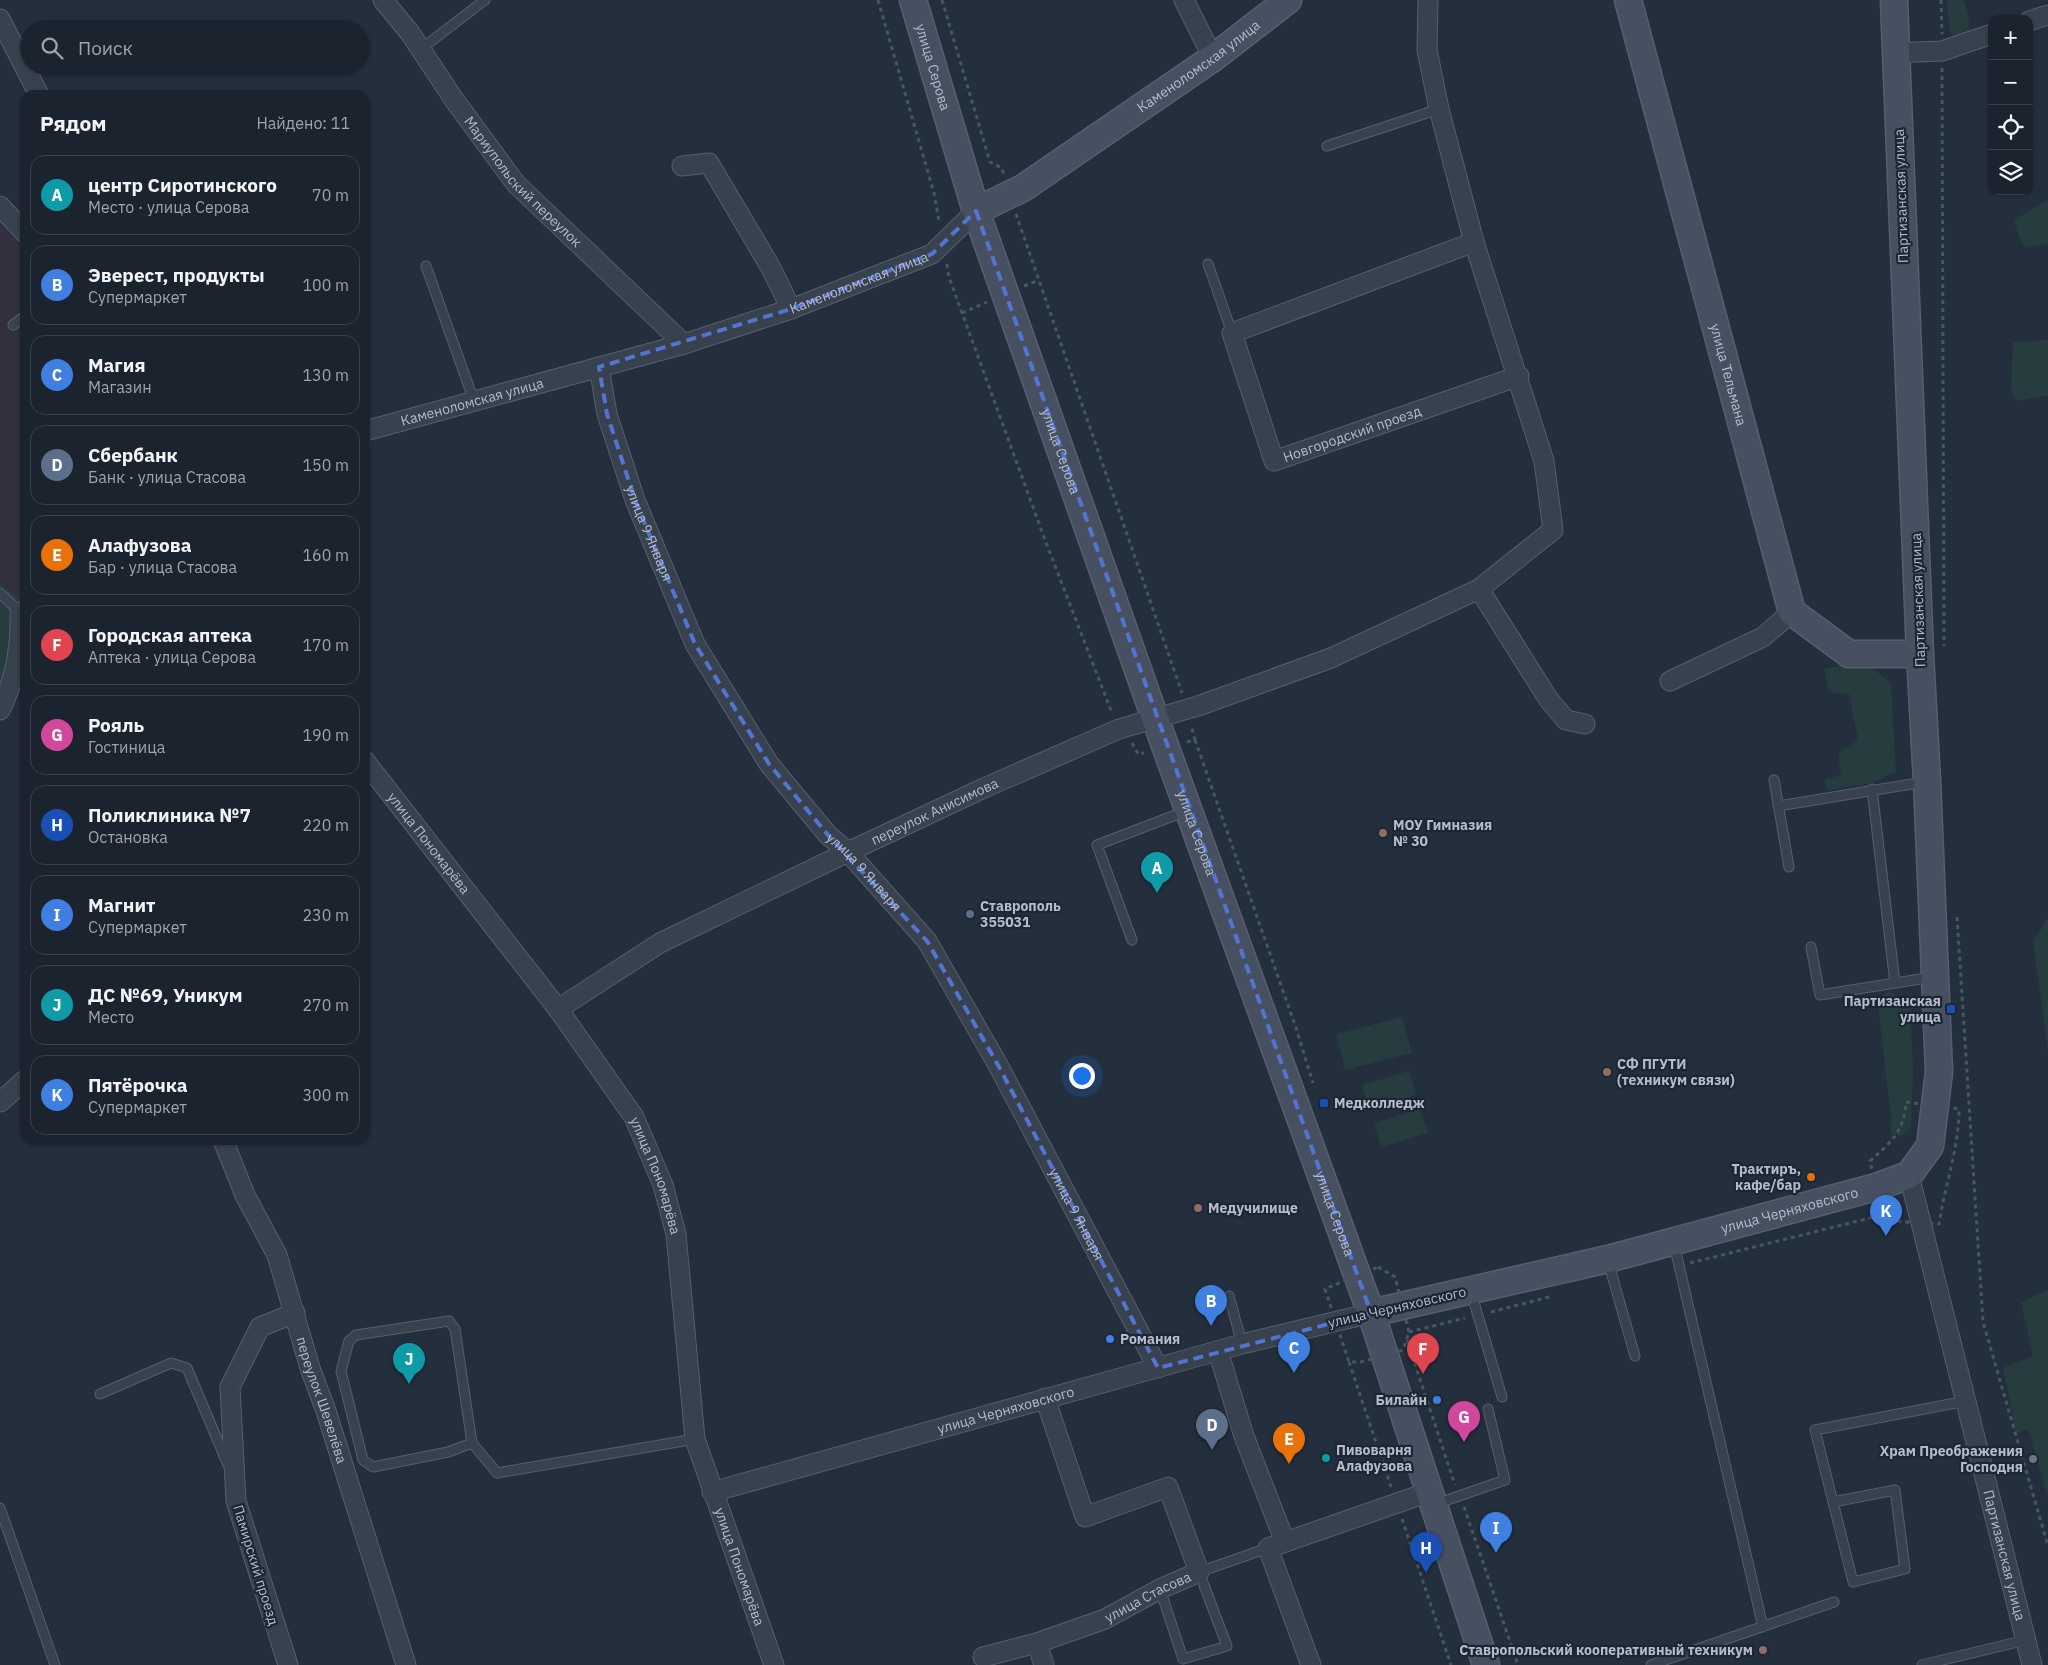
<!DOCTYPE html>
<html lang="ru">
<head>
<meta charset="utf-8">
<style>
  :root { --surface:#1b232e; --page:#282f3a; --text:#f1f3f6; --muted:#a0a4aa; --line:#39404a; --accent:#b45309 }
  body { margin:0; font-family:"IBM Plex Sans",sans-serif; background:var(--page); color:var(--text) }
  .controls { position:absolute; right:15px; top:15px; display:grid; overflow:hidden; border-radius:10px; box-shadow:0 1px 4px #0004 }
  .controls button { width:45px; height:45px; display:grid; place-items:center; padding:0; border:0; border-bottom:1px solid var(--line); background:var(--surface); color:var(--text); font:25px sans-serif }
  .you { position:absolute; left:1081px; top:1075px; width:18px; height:18px; margin:-12px; border:4px solid #fff; border-radius:50%; background:#1a73e8; box-shadow:0 0 0 8px #1a73e833 }
  .badge { display:grid; place-items:center; width:32px; height:32px; border-radius:50%; background:var(--accent); color:#fff; font-size:16px; font-weight:700 }
  .pin { position:absolute; translate:-50% -41px; filter:drop-shadow(0 1px 2px #0008) }
  .pin::after { content:''; position:absolute; top:26px; width:18px; height:15px; background:inherit; clip-path:polygon(0 0,100% 0,50% 100%) }
  .list { margin:0; padding:0; list-style:none }
  h2 { display:flex; justify-content:space-between; align-items:center; height:65px; margin:0; padding:0 20px; font-size:21px }
  h2 small { font-size:16px; font-weight:400; color:var(--muted) }
  .list li { display:grid; grid-template-columns:32px 1fr auto; gap:15px; align-items:center; box-sizing:border-box; height:80px; margin:0 10px 10px; padding:0 10px; border:1px solid var(--line); border-radius:15px }
  .list b { display:block; font-size:19px; white-space:nowrap }
  .list p { margin:0; font-size:16px; white-space:nowrap; color:var(--muted) }
  .list em { font-size:16px; font-style:normal; color:var(--muted) }
  .icon { flex:none; width:28px; height:28px; fill:none; stroke:currentColor; stroke-width:2; stroke-linecap:round; stroke-linejoin:round }
  .map { position:relative; flex:none; width:2048px; height:1665px; overflow:hidden }
  .search { position:absolute; background:var(--surface); box-shadow:0 1px 4px #0004; left:20px; top:20px; width:350px; height:55px; display:flex; align-items:center; gap:12px; box-sizing:border-box; padding:0 18px; border-radius:28px; color:var(--muted); font-size:19px }
  .panel { position:absolute; background:var(--surface); box-shadow:0 1px 4px #0004; left:20px; top:90px; width:350px; height:1055px; border-radius:15px }
  .map>svg:first-child { display:block }
  .medical { fill:#32303f }
  .green { fill:#263c3f }
  .lines { fill:none; stroke-linecap:round; stroke-linejoin:round }
  .lane-casing { stroke:#565f6c; stroke-width:11 }
  .street-casing { stroke:#565f6c; stroke-width:21 }
  .secondary-casing { stroke:#565f6c; stroke-width:29 }
  .path { stroke:#44595c; stroke-width:3; stroke-dasharray:4 4; stroke-linecap:butt }
  .lane { stroke:#38414e; stroke-width:9 }
  .street { stroke:#38414e; stroke-width:19 }
  .secondary { stroke:#465061; stroke-width:26 }
  .marked { fill:none; stroke:#5274d3; stroke-width:4; stroke-dasharray:10 6; stroke-linejoin:round }
  .education-dot { fill:#8d6e63; stroke:#1d2633; stroke-width:2 }
  .service-dot { fill:#5c6f8a; stroke:#1d2633; stroke-width:2 }
  .transit-dot { fill:#1a4fb4; stroke:#1d2633; stroke-width:2 }
  .food-dot { fill:#e8710a; stroke:#1d2633; stroke-width:2 }
  .shop-dot { fill:#3f7fe0; stroke:#1d2633; stroke-width:2 }
  .culture-dot { fill:#0f9aa8; stroke:#1d2633; stroke-width:2 }
  .worship-dot { fill:#6b7280; stroke:#1d2633; stroke-width:2 }
  .labels { text-anchor:middle; stroke-width:4.5; stroke-linejoin:round; paint-order:stroke }
  .street-label { font-size:14px; fill:#b4bcc9; stroke:#1d2633 }
  .poi-label { font-size:14px; font-weight:bold; fill:#b4bcc9; stroke:#1d2633; text-anchor:start }
</style>
</head>
<body>
<div class="map">
<svg width="2048" height="1665" viewBox="0 0 2048 1665">
  <rect width="100%" height="100%" fill="#242f3e"/>
  <path class="medical" d="M0 220 25 253V603L0 583Z"/>
  <path class="green" d="M1947 0H1963C1969 12 1970 23 1968 37H1955L1950 32Z
    M2048 200V244L2024 248 2013 220Z
    M2048 340V395L2018 401 2011 392 2013 342Z
    M0 583 25 603V616L0 687Z
    M1849 659 1865 662 1891 683 1896 772 1872 783 1827 790 1825 779 1841 775 1838 754 1858 740 1849 694 1829 692 1824 669 1840 666Z
    M2048 918V1051L2033 942Z
    M1889 991 1910 1002 1913 1073 1911 1127 1901 1136 1890 1133 1891 1116 1877 998Z
    M1402 1017 1412 1053 1345 1070 1336 1034Z
    M1409 1071 1416 1095 1369 1109 1362 1085Z
    M1420 1109 1428 1133 1381 1147 1374 1123Z
    M2048 1290V1499L2028 1429 2016 1433 2003 1368 2033 1356 2021 1302Z"/>
  <g class="lines">
    <defs>
      <path id="lane" d="M421 49 485 0
        M1327 146 1439 109
        M1208 264 1232 333
        M426 266 474 401
        M13 325 25 316
        M0 593 20 612
        M1774 780 1789 867
        M1872 789 1895 983
        M1778 806 1924 782
        M1132 940 1097 845 1186 811
        M1811 947 1820 995 1933 977
        M1674 1244 1763 1627
        M1608 1261 1635 1356
        M1471 1292 1502 1397
        M1229 1296 1242 1344
        M100 1394 171 1363 187 1368 228 1465
        M472 1443 448 1452 373 1467 363 1460 341 1371 349 1341 356 1335 449 1321 455 1329 472 1443 497 1473 695 1439
        M1833 1502 1895 1490 1905 1569 1853 1582 1815 1430 1966 1401
        M1436 1504 1505 1480 1488 1409
        M0 1508 55 1665
        M1160 1589 1183 1659 1227 1646 1199 1572 1268 1548
        M1651 1665 1834 1602
        M1922 1665 2026 1640"/>
      <g id="street">
        <path id="s1" d="M383 0 410 33 455 101 516 184 684 344"/>
        <path d="M1184 0 1213 58"/>
        <path d="M0 19 39 95"/>
        <path d="M2029 21 2048 15"/>
        <path d="M1895 53 1942 51 1992 34"/>
        <path d="M682 166 709 163 771 268 791 309"/>
        <path d="M0 206 25 233"/>
        <path id="s2" d="M1474 242 1232 333 1274 461 1519 376"/>
        <path id="s3" d="M599 367 607 414 635 500 695 644 769 764 828 835 848 852 927 941 998 1065 1158 1368"/>
        <path id="s4" d="M365 431 684 344 791 309 932 254 976 211"/>
        <path d="M1479 589 1549 700 1566 720 1585 724"/>
        <path d="M1670 681 1763 637 1792 612"/>
        <path d="M0 710C16 679 21 646 20 612"/>
        <path id="s5" d="M365 761 558 1009 634 1117 663 1185 676 1234 695 1439 774 1665"/>
        <path id="s6" d="M558 1009 660 943 848 852 984 788 1119 729 1198 706 1331 658 1479 589 1553 530 1544 461 1474 242 1439 109 1427 50 1428 0"/>
        <path d="M0 1102 25 1080"/>
        <path id="s7" d="M223 1140 245 1195 277 1255 310 1368 326 1411 406 1665"/>
        <path id="s8" d="M1909 1175 2032 1665"/>
        <path d="M1218 1351 1244 1436 1285 1542"/>
        <path id="s9" d="M712 1492 1242 1344 1371 1313"/>
        <path d="M1037 1643 1044 1665"/>
        <path id="s10" d="M983 1657 1037 1643 1105 1619 1160 1589 1199 1572 1168 1487 1085 1517 1045 1398"/>
        <path d="M288 1665 236 1501 230 1387 260 1327 295 1313"/>
        <path d="M1311 1665 1268 1548 1429 1492"/>
      </g>
      <g id="secondary">
        <path id="s11" d="M913 0 976 211 1155 718 1371 1313 1486 1665"/>
        <path id="s12" d="M1628 0 1792 612 1849 654H1920"/>
        <path id="s13" d="M976 211 1023 188 1213 58 1288 0"/>
        <path id="s14" d="M1371 1313 1608 1259 1876 1187 1909 1175 1930 1146 1939 1072 1927 781 1920 654 1894 0"/>
      </g>
    </defs>
    <use href="#lane" class="lane-casing"/>
    <use href="#street" class="street-casing"/>
    <use href="#secondary" class="secondary-casing"/>
    <path class="path" d="M878 0 934 193 939 221
      M942 0 990 162 1002 168 1004 175
      M1941 0 1942 34
      M1942 68 1944 646
      M1016 214 1182 693
      M947 264 949 277 1045 540 1112 713
      M1024 286 1039 280
      M962 313 987 302
      M1195 740 1296 1028 1313 1083
      M1187 742 1195 740 1191 725
      M1132 743 1138 754 1144 753
      M1957 917 1983 1322 2048 1546
      M1906 1102 1959 1109C1959 1148 1945 1185 1939 1224L1891 1221 1878 1216 1876 1187 1870 1161C1891 1142 1904 1132 1906 1102Z
      M1690 1263 1878 1216
      M1378 1267 1395 1277 1409 1332 1403 1350 1361 1362H1349L1325 1289Z
      M1491 1312 1553 1296
      M1409 1332 1465 1318
      M1407 1340 1455 1485
      M1349 1362 1391 1487
      M1464 1507 1518 1665
      M1402 1519 1451 1665"/>
    <use href="#lane" class="lane"/>
    <use href="#street" class="street"/>
    <use href="#secondary" class="secondary"/>
  </g>
  <path class="marked" d="M976 211 1371 1313 1158 1368 998 1065 927 941 828 835 769 764 695 644 635 500 607 414 599 367 791 309 932 254Z"/>
  <g class="education-dot">
    <circle cx="1383" cy="833" r="5"/>
    <circle cx="1607" cy="1072" r="5"/>
    <circle cx="1198" cy="1208" r="5"/>
    <circle cx="1763" cy="1650" r="5"/>
  </g>
  <circle class="service-dot" cx="970" cy="914" r="5"/>
  <g class="transit-dot">
    <rect x="1946" y="1004" width="10" height="10" rx="2.5"/>
    <rect x="1319" y="1098" width="10" height="10" rx="2.5"/>
  </g>
  <circle class="food-dot" cx="1811" cy="1177" r="5"/>
  <g class="shop-dot">
    <circle cx="1110" cy="1339" r="5"/>
    <circle cx="1437" cy="1400" r="5"/>
  </g>
  <circle class="culture-dot" cx="1326" cy="1458" r="5"/>
  <circle class="worship-dot" cx="2033" cy="1459" r="5"/>
  <g class="labels">
    <g class="street-label">
      <text dy="5" stroke="none"><textPath href="#s13" startOffset="266">Каменоломская улица</textPath></text>
      <text dy="5" stroke="none"><textPath href="#s11" startOffset="70">улица Серова</textPath></text>
      <text dy="5" stroke="none"><textPath href="#s1" startOffset="230">Мариупольский переулок</textPath></text>
      <text transform="translate(1901 196) rotate(-92)" y="5">Партизанская улица</text>
      <text dy="5" stroke="none"><textPath href="#s4" startOffset="516">Каменоломская улица</textPath></text>
      <text dy="5" stroke="none"><textPath href="#s12" startOffset="388">улица Тельмана</textPath></text>
      <text dy="5" stroke="none"><textPath href="#s4" startOffset="111">Каменоломская улица</textPath></text>
      <text dy="5" stroke="none"><textPath href="#s2" startOffset="476">Новгородский проезд</textPath></text>
      <text dy="5" stroke="none"><textPath href="#s11" startOffset="475">улица Серова</textPath></text>
      <text dy="5" stroke="none"><textPath href="#s3" startOffset="174">улица 9 Января</textPath></text>
      <text transform="translate(1918 600) rotate(-92)" y="5">Партизанская улица</text>
      <text dy="5" stroke="none"><textPath href="#s6" startOffset="426">переулок Анисимова</textPath></text>
      <text dy="5" stroke="none"><textPath href="#s11" startOffset="880">улица Серова</textPath></text>
      <text dy="5" stroke="none"><textPath href="#s5" startOffset="104">улица Пономарёва</textPath></text>
      <text dy="5" stroke="none"><textPath href="#s3" startOffset="579">улица 9 Января</textPath></text>
      <text dy="5" stroke="none"><textPath href="#s5" startOffset="509">улица Пономарёва</textPath></text>
      <text dy="5" stroke="none"><textPath href="#s14" startOffset="431">улица Черняховского</textPath></text>
      <text dy="5" stroke="none"><textPath href="#s3" startOffset="984">улица 9 Января</textPath></text>
      <text dy="5" stroke="none"><textPath href="#s11" startOffset="1285">улица Серова</textPath></text>
      <text transform="translate(1397 1307) rotate(-13)" y="5">улица Черняховского</text>
      <text dy="5" stroke="none"><textPath href="#s7" startOffset="279">переулок Шевелёва</textPath></text>
      <text dy="5" stroke="none"><textPath href="#s9" startOffset="305">улица Черняховского</textPath></text>
      <text dy="5" stroke="none"><textPath href="#s8" startOffset="392">Партизанская улица</textPath></text>
      <text transform="translate(256 1565) rotate(73)" y="5">Памирский проезд</text>
      <text dy="5" stroke="none"><textPath href="#s5" startOffset="912">улица Пономарёва</textPath></text>
      <text dy="5" stroke="none"><textPath href="#s10" startOffset="176">улица Стасова</textPath></text>
    </g>
    <g class="poi-label">
      <text x="1393" y="830">МОУ Гимназия<tspan x="1393" dy="16">№ 30</tspan></text>
      <text x="980" y="911">Ставрополь<tspan x="980" dy="16">355031</tspan></text>
      <text x="1941" y="1006" text-anchor="end">Партизанская<tspan x="1941" dy="16">улица</tspan></text>
      <text x="1617" y="1069">СФ ПГУТИ<tspan x="1617" dy="16">(техникум связи)</tspan></text>
      <text x="1334" y="1108">Медколледж</text>
      <text x="1801" y="1174" text-anchor="end">Трактиръ,<tspan x="1801" dy="16">кафе/бар</tspan></text>
      <text x="1208" y="1213">Медучилище</text>
      <text x="1120" y="1344">Романия</text>
      <text x="1427" y="1405" text-anchor="end">Билайн</text>
      <text x="1336" y="1455">Пивоварня<tspan x="1336" dy="16">Алафузова</tspan></text>
      <text x="2023" y="1456" text-anchor="end">Храм Преображения<tspan x="2023" dy="16">Господня</tspan></text>
      <text x="1753" y="1655" text-anchor="end">Ставропольский кооперативный техникум</text>
    </g>
  </g>
</svg>
<div class="controls">
<button>+</button>
<button>−</button>
<button><svg class="icon" aria-label="locate" viewBox="0 0 24 24"><circle cx="12" cy="12" r="6"/><path d="M12 2v4M12 18v4M2 12h4M18 12h4"/></svg></button>
<button><svg class="icon" aria-label="layers" viewBox="0 0 24 24"><path d="M12 4l9 5-9 5-9-5zM3 14l9 5 9-5"/></svg></button>
</div>
<div class="you"></div>
<div class="pin badge" style="left:1157px;top:893px;background:#0f9aa8">A</div>
<div class="pin badge" style="left:1211px;top:1326px;background:#3f7fe0">B</div>
<div class="pin badge" style="left:1294px;top:1373px;background:#3f7fe0">C</div>
<div class="pin badge" style="left:1212px;top:1450px;background:#5c6f8a">D</div>
<div class="pin badge" style="left:1289px;top:1464px;background:#e8710a">E</div>
<div class="pin badge" style="left:1423px;top:1374px;background:#e0444e">F</div>
<div class="pin badge" style="left:1464px;top:1442px;background:#d1479c">G</div>
<div class="pin badge" style="left:1426px;top:1573px;background:#1a4fb4">H</div>
<div class="pin badge" style="left:1496px;top:1553px;background:#3f7fe0">I</div>
<div class="pin badge" style="left:409px;top:1384px;background:#0f9aa8">J</div>
<div class="pin badge" style="left:1886px;top:1236px;background:#3f7fe0">K</div>
<div class="search"><svg class="icon" aria-label="search" viewBox="0 0 24 24"><circle cx="10" cy="10" r="6"/><path d="M15 15l6 6"/></svg>Поиск</div>
<section class="panel">
<h2>Рядом<small>Найдено: 11</small></h2>
<ul class="list">
<li><span class="badge" style="background:#0f9aa8">A</span><div><b>центр Сиротинского</b><p>Место · улица Серова</p></div><em>70 m</em></li>
<li><span class="badge" style="background:#3f7fe0">B</span><div><b>Эверест, продукты</b><p>Супермаркет</p></div><em>100 m</em></li>
<li><span class="badge" style="background:#3f7fe0">C</span><div><b>Магия</b><p>Магазин</p></div><em>130 m</em></li>
<li><span class="badge" style="background:#5c6f8a">D</span><div><b>Сбербанк</b><p>Банк · улица Стасова</p></div><em>150 m</em></li>
<li><span class="badge" style="background:#e8710a">E</span><div><b>Алафузова</b><p>Бар · улица Стасова</p></div><em>160 m</em></li>
<li><span class="badge" style="background:#e0444e">F</span><div><b>Городская аптека</b><p>Аптека · улица Серова</p></div><em>170 m</em></li>
<li><span class="badge" style="background:#d1479c">G</span><div><b>Рояль</b><p>Гостиница</p></div><em>190 m</em></li>
<li><span class="badge" style="background:#1a4fb4">H</span><div><b>Поликлиника №7</b><p>Остановка</p></div><em>220 m</em></li>
<li><span class="badge" style="background:#3f7fe0">I</span><div><b>Магнит</b><p>Супермаркет</p></div><em>230 m</em></li>
<li><span class="badge" style="background:#0f9aa8">J</span><div><b>ДС №69, Уникум</b><p>Место</p></div><em>270 m</em></li>
<li><span class="badge" style="background:#3f7fe0">K</span><div><b>Пятёрочка</b><p>Супермаркет</p></div><em>300 m</em></li>
</ul>
</section>
</div>
</body>
</html>
